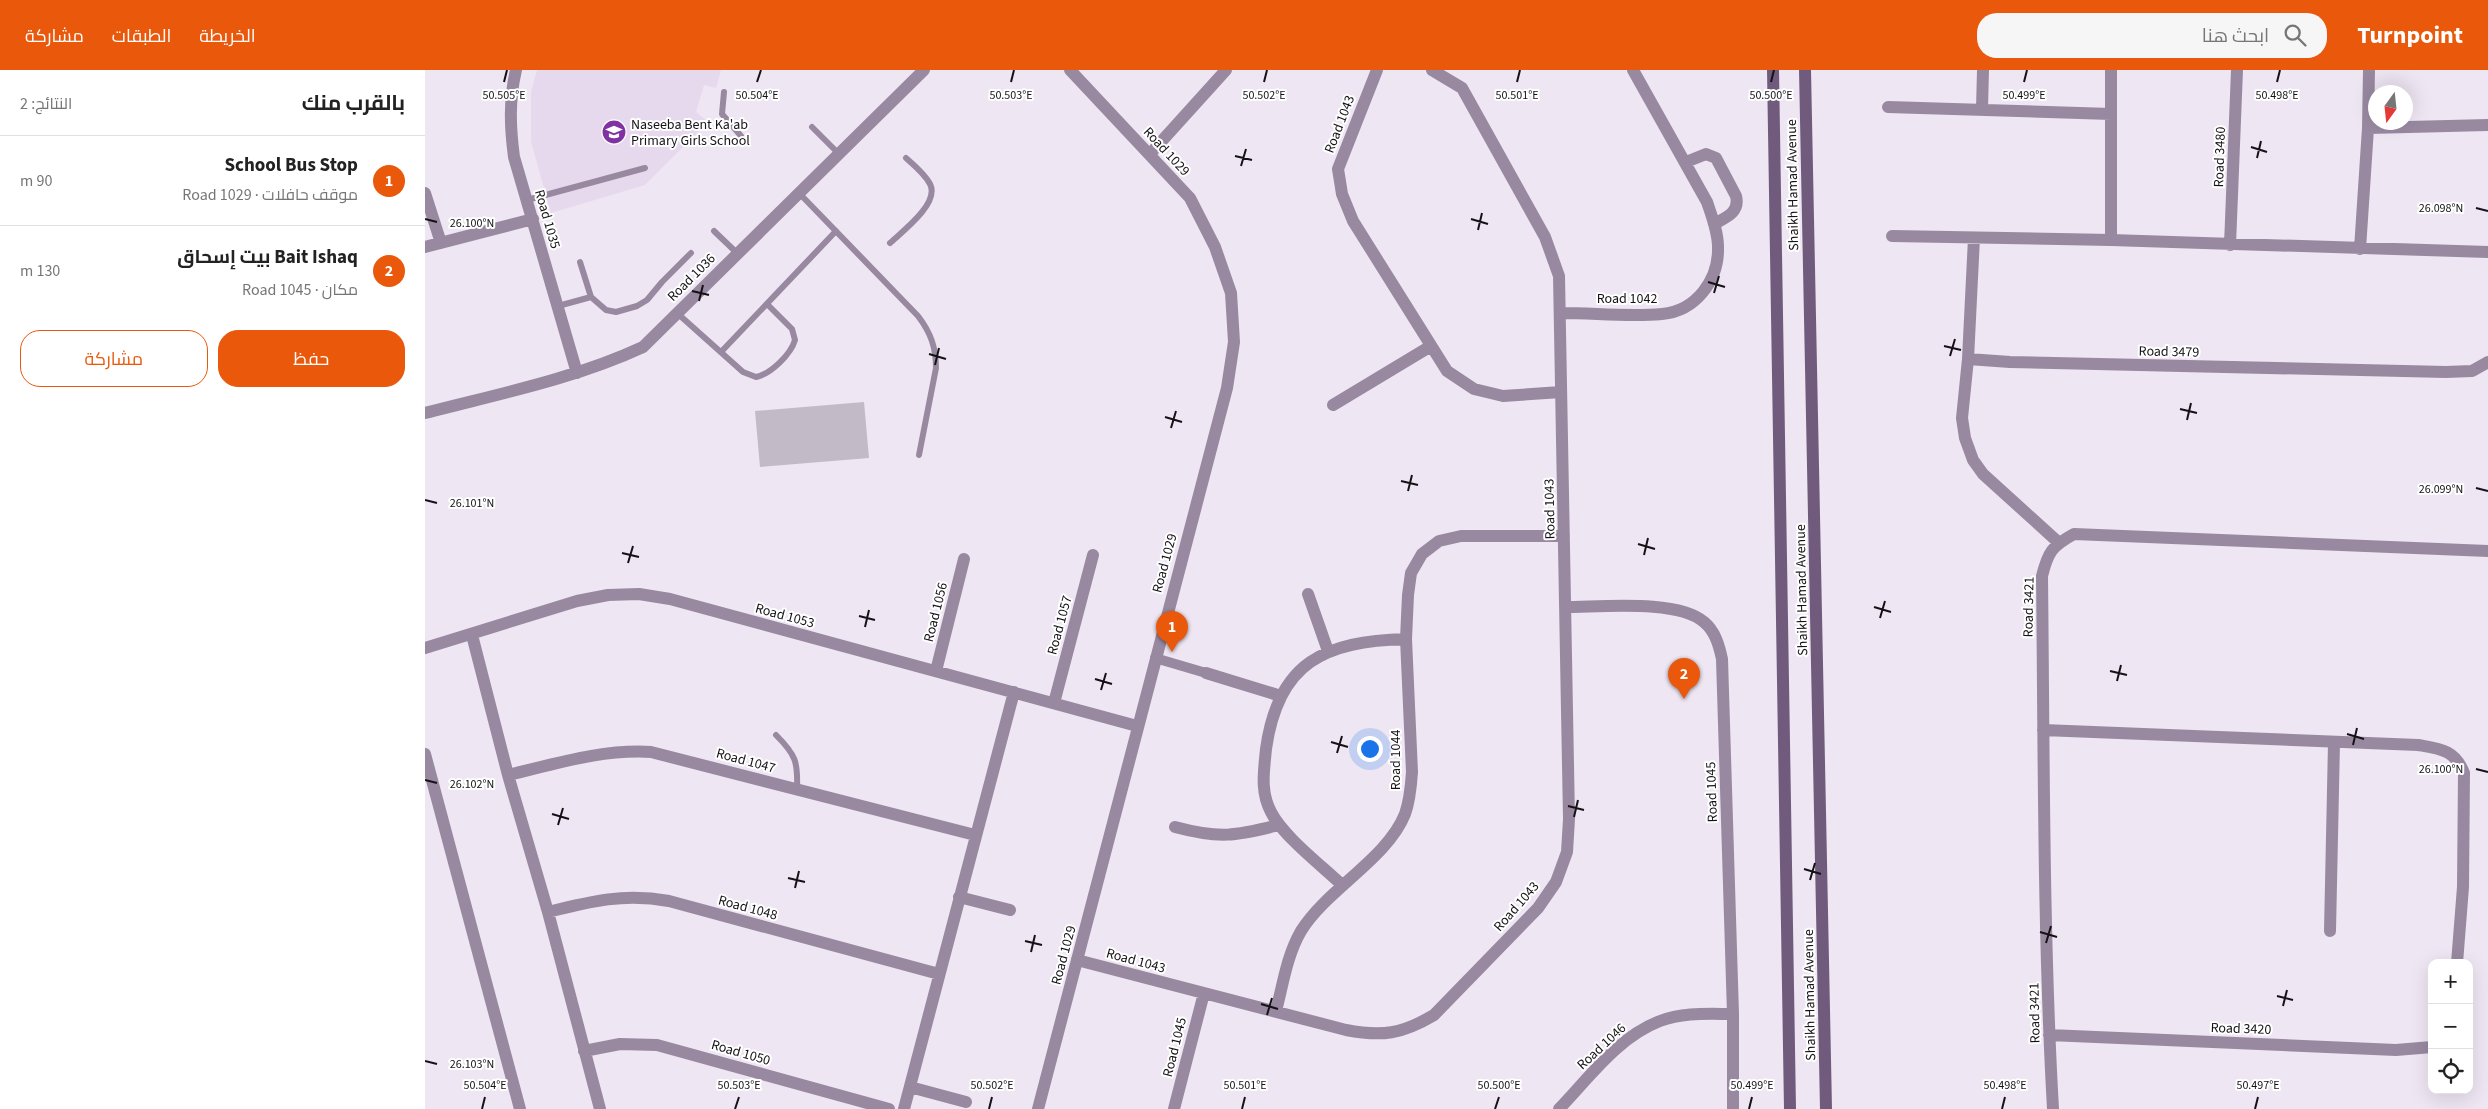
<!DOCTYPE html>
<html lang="ar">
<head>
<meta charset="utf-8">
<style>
  :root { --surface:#fff; --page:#f6f6f6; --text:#222; --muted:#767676; --line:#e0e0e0; --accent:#ea580c }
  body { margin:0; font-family:"Source Sans 3",Cairo,sans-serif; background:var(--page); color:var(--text); direction:rtl }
  .controls { position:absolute; right:15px; bottom:15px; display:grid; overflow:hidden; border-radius:10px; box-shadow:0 5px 20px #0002 }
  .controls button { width:45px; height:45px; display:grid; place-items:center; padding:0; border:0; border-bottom:1px solid var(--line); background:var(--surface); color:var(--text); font:25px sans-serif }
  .compass { position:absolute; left:1943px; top:15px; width:45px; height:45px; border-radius:50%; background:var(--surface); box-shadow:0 5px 20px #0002; rotate:195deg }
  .you { position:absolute; left:944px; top:678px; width:18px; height:18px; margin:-12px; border:4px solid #fff; border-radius:50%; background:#1a73e8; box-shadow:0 0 0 8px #1a73e833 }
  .badge { display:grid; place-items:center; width:32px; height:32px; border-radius:50%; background:var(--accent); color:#fff; font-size:16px; font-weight:700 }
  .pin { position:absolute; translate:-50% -41px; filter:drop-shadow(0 1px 2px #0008) }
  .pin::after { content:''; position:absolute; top:26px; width:18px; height:15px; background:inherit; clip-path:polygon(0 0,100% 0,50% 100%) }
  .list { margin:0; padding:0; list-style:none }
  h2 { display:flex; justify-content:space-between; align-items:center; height:65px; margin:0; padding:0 20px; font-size:21px }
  h2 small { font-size:16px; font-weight:400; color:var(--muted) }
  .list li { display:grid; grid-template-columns:32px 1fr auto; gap:15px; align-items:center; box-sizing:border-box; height:90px; padding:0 20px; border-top:1px solid var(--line) }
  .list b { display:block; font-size:19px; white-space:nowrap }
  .list p { margin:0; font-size:16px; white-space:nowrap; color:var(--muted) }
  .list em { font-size:16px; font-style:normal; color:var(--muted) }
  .actions { display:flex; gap:10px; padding:15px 20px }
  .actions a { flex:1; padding:11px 0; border:1px solid var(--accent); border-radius:20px; text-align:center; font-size:18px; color:var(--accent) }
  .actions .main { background:var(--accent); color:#fff }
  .icon { flex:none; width:28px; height:28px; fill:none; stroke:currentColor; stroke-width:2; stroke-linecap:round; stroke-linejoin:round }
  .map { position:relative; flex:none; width:2063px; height:1039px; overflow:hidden; direction:ltr }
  header { display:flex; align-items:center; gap:30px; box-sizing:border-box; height:70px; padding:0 25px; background:var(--accent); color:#fff }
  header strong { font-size:24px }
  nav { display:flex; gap:28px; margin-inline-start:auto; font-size:18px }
  .search { width:350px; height:45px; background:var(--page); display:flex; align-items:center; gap:12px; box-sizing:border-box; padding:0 18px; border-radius:20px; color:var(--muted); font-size:19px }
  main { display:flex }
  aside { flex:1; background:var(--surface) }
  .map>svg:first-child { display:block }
  .built { fill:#e6d9ed }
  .building { fill:#c2bac6 }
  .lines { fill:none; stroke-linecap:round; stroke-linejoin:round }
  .service { stroke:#9889a1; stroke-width:6 }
  .pedestrian { stroke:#9889a1; stroke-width:10 }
  .minor { stroke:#9889a1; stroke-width:12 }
  .tertiary { stroke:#9889a1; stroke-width:12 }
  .secondary { stroke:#715b7d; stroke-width:12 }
  .ticks { fill:none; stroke:#151216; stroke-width:2 }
  .labels { text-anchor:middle; stroke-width:4; stroke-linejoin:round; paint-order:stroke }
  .poi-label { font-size:14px; fill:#151216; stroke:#fff; text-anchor:start }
  .street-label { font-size:14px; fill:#151216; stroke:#fff }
  .ticks-label { font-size:12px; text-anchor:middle; fill:#151216; stroke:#fff; stroke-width:4; stroke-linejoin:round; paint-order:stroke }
</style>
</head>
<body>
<header>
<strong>Turnpoint</strong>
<div class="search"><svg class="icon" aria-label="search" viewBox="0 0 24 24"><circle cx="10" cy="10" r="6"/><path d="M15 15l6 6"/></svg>ابحث هنا</div>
<nav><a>الخريطة</a><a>الطبقات</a><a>مشاركة</a></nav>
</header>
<main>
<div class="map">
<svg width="2063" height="1039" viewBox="0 0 2063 1039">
  <rect width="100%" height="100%" fill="#eee6f3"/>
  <path class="built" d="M112 0H296L291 18 279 15 271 42 283 52 220 115 126 143 106 72V22Z"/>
  <path class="building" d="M439 332 444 388 335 397 330 341Z"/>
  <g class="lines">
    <path class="service" d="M299 22 297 44 316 66
      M387 57 414 84
      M374 123 493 246C506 263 511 278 511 298L494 385
      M102 130 220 98
      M289 161 312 183
      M465 173C478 161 515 133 505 114 500 104 489 95 481 88
      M155 192 166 227 181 240 191 242 212 236 222 230 237 212 266 183
      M133 236 166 227
      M252 243 318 302 331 307C346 304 366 284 370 270L367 259 342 234
      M296 282 411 161
      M351 665C371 685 373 692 372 719"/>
    <path class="pedestrian" d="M730 588 781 603"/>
    <path class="minor" d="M91 0C84 30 85 57 89 87L152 303
      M952 0 913 99 917 124 928 151 1022 301 1049 319 1078 326 1136 322
      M1686 0V170
      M1944 0 1943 58 2063 55
      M1463 37 1686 44
      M1557 39 1558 0
      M725 84 801 0
      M1261 92 1281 84 1291 88 1311 126C1315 142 1302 147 1289 154
      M0 123 16 173
      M1467 166 1686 170 2063 182
      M1549 168 1543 289 1585 292 2021 302 2047 301 2063 292
      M1805 175 1812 0
      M0 177 108 149
      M1935 179 1943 58
      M1137 243C1169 243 1204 247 1237 244 1271 241 1294 210 1293 177 1293 162 1287 147 1282 132L1208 0
      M1543 289 1537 348 1540 368 1548 390 1558 404 1633 472
      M908 335 1006 276
      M0 343C73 324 149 309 218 277L499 0
      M883 524 903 581
      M1140 537C1176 537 1253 529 1279 552 1290 561 1294 575 1297 589L1308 944V1039
      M47 565 83 705 123 842 175 1039
      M0 578 152 531 183 525 214 524 245 529 712 656
      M511 601 539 489
      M781 603 856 626
      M629 633 668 485
      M1618 660 1993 675C2016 679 2030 680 2039 703L2038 817 2032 893
      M0 684 95 1039
      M83 705C130 694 177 679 226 682L550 765
      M750 757C795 769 810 766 854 755
      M917 815C896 795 858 766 846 742 835 721 839 701 841 679 853 592 900 571 981 569
      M534 827 585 840
      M123 842C167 831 199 823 244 831L514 904
      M1905 861 1909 673
      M652 890 921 960C957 967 977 964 1009 945L1113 838 1131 812 1142 782 1144 749 1134 206 1120 167 1037 18 1007 0
      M851 941C858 914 862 885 876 861 902 819 962 789 980 744 985 730 986 717 987 702L981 569 983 525 986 503 997 484 1014 471 1036 466H1139
      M1624 965 1971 980 2007 977
      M159 981 195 974 232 975 464 1039
      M485 1017 541 1032
      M479 1039 589 622
      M749 1039 779 923
      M1134 1039C1164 1008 1193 967 1235 951 1258 942 1284 944 1308 944
      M1628 1039C1618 862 1619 683 1617 506 1623 482 1627 476 1649 464L2063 481"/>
    <path class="tertiary" d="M613 1039 802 318 809 272 806 223 790 177 765 128 645 0"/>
    <path class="secondary" d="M1348 0 1365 1039
      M1380 0 1401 1039"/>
  </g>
  <path class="ticks" d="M79 12 82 0M332 12 336 0M586 12 589 0M839 12 842 0M1092 12 1095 0M1346 12 1349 0M1599 12 1602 0M1852 12 1855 0M1826 77 1842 82M810 86 827 90M1832 88 1836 71M816 96 821 79M2051 138 2063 141M0 149 12 152M1046 149 1063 154M1053 160 1057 143M1283 212 1300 217M267 221 284 225M1289 223 1294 206M274 231 278 215M1519 276 1536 280M504 284 521 289M1525 286 1530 269M510 295 514 278M1755 339 1772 343M740 347 757 352M1762 350 1766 333M746 358 751 341M976 411 993 415M2051 418 2063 421M983 421 987 405M0 430 12 433M1213 474 1230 479M197 483 214 487M1219 485 1223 468M203 493 208 476M1449 537 1466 542M434 546 450 550M1455 548 1460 531M440 557 444 540M1685 601 1702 605M670 609 687 614M1692 611 1696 595M676 620 681 603M1922 664 1939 669M906 672 923 677M1928 675 1932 658M912 683 917 666M2051 699 2063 702M0 710 12 713M1143 736 1159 740M127 744 144 749M1149 747 1153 730M133 755 138 738M1379 799 1396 804M363 808 380 812M1385 810 1390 793M370 818 374 801M1615 862 1632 867M600 871 617 875M1621 873 1626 856M606 882 610 865M1852 926 1868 930M836 934 853 939M1858 936 1862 920M842 945 847 928M0 991 12 994M57 1039 60 1027M310 1039 314 1027M564 1039 567 1027M817 1039 820 1027M1070 1039 1074 1027M1324 1039 1327 1027M1577 1039 1580 1027M1830 1039 1833 1027"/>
  <defs>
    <symbol id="school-disc" viewBox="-11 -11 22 22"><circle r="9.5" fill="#8032a3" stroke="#fff"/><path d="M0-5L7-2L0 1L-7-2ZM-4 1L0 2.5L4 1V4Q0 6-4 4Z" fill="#fff"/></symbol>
  </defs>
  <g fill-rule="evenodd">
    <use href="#school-disc" x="175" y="48" width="28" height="28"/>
  </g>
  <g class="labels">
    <g class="poi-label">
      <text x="206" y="59">Naseeba Bent Ka'ab<tspan x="206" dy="16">Primary Girls School</tspan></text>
    </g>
    <g class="street-label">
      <text transform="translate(914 54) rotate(-69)" y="5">Road 1043</text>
      <text transform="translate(742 81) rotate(47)" y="5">Road 1029</text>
      <text transform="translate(1794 87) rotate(-88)" y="5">Road 3480</text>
      <text transform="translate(1367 115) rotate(-91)" y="5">Shaikh Hamad Avenue</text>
      <text transform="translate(123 149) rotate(74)" y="5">Road 1035</text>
      <text transform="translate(266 207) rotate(-45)" y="5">Road 1036</text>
      <text x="1202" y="233">Road 1042</text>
      <text transform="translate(1744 281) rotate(1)" y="5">Road 3479</text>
      <text transform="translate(1124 439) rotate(-91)" y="5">Road 1043</text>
      <text transform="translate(739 493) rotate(-75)" y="5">Road 1029</text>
      <text transform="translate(1376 520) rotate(-91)" y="5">Shaikh Hamad Avenue</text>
      <text transform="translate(1603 537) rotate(-89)" y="5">Road 3421</text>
      <text transform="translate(510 542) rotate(-76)" y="5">Road 1056</text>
      <text transform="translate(360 545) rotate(15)" y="5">Road 1053</text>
      <text transform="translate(634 555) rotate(-75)" y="5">Road 1057</text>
      <text transform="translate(321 690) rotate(15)" y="5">Road 1047</text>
      <text transform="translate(970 690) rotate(-90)" y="5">Road 1044</text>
      <text transform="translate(1286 722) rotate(-92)" y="5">Road 1045</text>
      <text transform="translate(1091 836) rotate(-49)" y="5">Road 1043</text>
      <text transform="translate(323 837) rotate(15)" y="5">Road 1048</text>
      <text transform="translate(638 885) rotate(-75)" y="5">Road 1029</text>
      <text transform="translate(711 890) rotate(15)" y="5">Road 1043</text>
      <text transform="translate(1384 925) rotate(-91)" y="5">Shaikh Hamad Avenue</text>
      <text transform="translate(1609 943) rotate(-91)" y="5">Road 3421</text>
      <text transform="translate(1816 958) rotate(2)" y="5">Road 3420</text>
      <text transform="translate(1176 976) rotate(-43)" y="5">Road 1046</text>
      <text transform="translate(749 977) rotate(-76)" y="5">Road 1045</text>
      <text transform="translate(316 982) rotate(16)" y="5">Road 1050</text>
    </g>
  </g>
  <g class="ticks-label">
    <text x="79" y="29">50.505°E</text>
    <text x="332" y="29">50.504°E</text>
    <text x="586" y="29">50.503°E</text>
    <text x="839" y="29">50.502°E</text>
    <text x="1092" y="29">50.501°E</text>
    <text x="1346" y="29">50.500°E</text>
    <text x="1599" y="29">50.499°E</text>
    <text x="1852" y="29">50.498°E</text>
    <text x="2016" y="142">26.098°N</text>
    <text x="47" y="157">26.100°N</text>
    <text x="2016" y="423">26.099°N</text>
    <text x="47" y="437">26.101°N</text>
    <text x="2016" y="703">26.100°N</text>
    <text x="47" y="718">26.102°N</text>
    <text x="47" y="998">26.103°N</text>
    <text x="60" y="1019">50.504°E</text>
    <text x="314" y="1019">50.503°E</text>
    <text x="567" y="1019">50.502°E</text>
    <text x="820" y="1019">50.501°E</text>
    <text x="1074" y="1019">50.500°E</text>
    <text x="1327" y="1019">50.499°E</text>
    <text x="1580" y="1019">50.498°E</text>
    <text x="1833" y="1019">50.497°E</text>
  </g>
</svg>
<div class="controls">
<button>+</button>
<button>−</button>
<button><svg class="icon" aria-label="locate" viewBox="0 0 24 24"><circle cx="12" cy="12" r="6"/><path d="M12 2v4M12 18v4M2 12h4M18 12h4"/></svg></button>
</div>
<svg class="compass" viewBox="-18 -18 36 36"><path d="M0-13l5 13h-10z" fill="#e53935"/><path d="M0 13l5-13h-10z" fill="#767676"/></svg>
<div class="you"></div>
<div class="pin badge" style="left:747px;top:582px">1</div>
<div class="pin badge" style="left:1259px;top:629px">2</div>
</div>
<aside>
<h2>بالقرب منك<small>النتائج: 2</small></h2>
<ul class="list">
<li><span class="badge">1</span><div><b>School Bus Stop</b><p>موقف حافلات · Road 1029</p></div><em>90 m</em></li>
<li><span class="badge">2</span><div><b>Bait Ishaq بيت إسحاق</b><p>مكان · Road 1045</p></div><em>130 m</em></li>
</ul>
<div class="actions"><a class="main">حفظ</a><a>مشاركة</a></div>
</aside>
</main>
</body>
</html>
